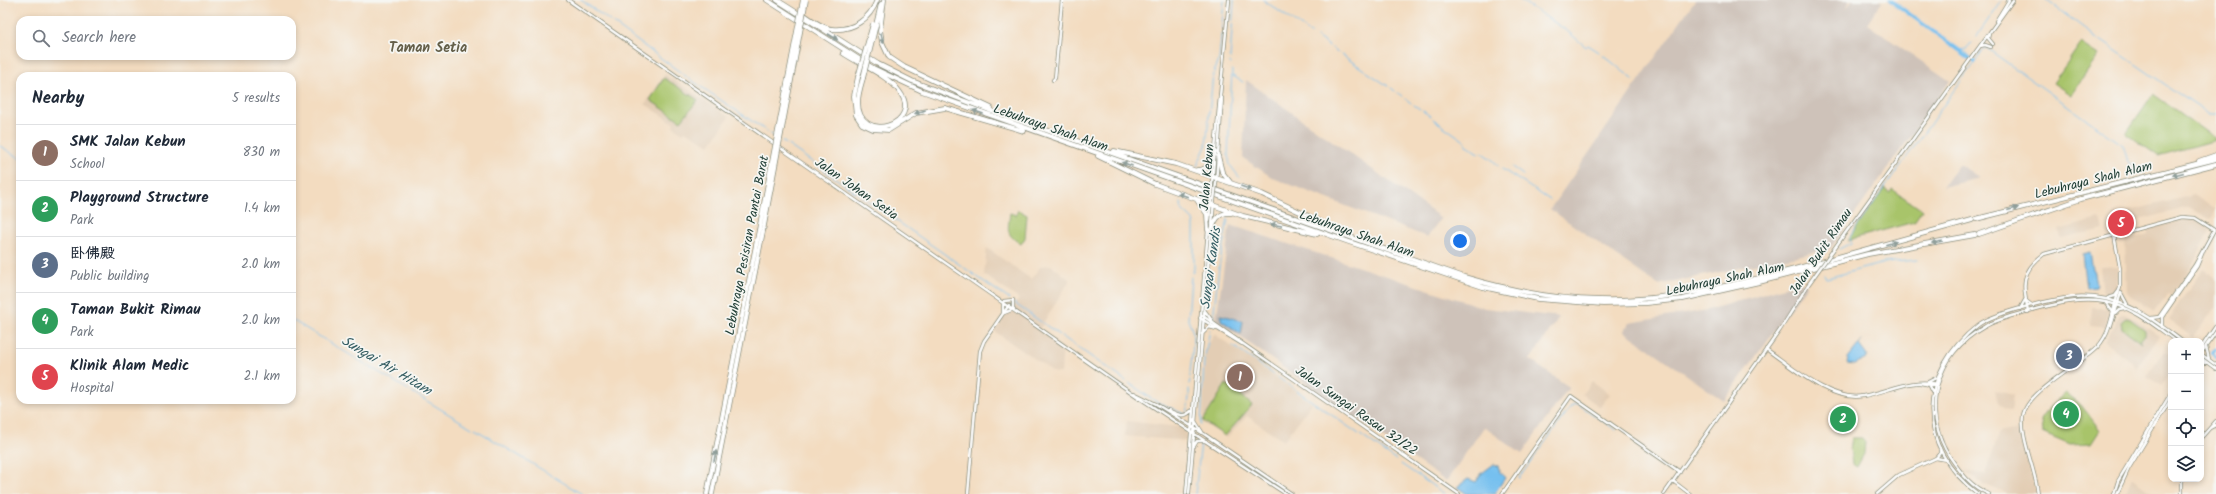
<!DOCTYPE html>
<html lang="en">
<head>
<meta charset="utf-8">
<style>
  :root { --surface:#fff; --page:#f6f6f7; --text:#1f2937; --muted:#747a83; --line:#e0e1e3; --accent:#111827 }
  body { margin:0; font-family:Kalam,"LXGW WenKai TC",sans-serif; background:var(--page); color:var(--text) }
  .controls { position:absolute; right:12px; bottom:12px; display:grid; overflow:hidden; border-radius:8px; box-shadow:0 2px 6px #0003 }
  .controls button { width:36px; height:36px; display:grid; place-items:center; padding:0; border:0; border-bottom:1px solid var(--line); background:var(--surface); color:var(--text); font:20px sans-serif }
  .you { position:absolute; left:1460px; top:241px; width:14px; height:14px; margin:-10px; border:3px solid #fff; border-radius:50%; background:#1a73e8; box-shadow:0 0 0 6px #1a73e833 }
  .badge { display:grid; place-items:center; width:26px; height:26px; border-radius:50%; background:var(--accent); color:#fff; font-size:13px; font-weight:700 }
  .pin { position:absolute; translate:-50% -50%; border:2px solid #fff; box-shadow:0 1px 4px #0006 }
  .list { margin:0; padding:0; list-style:none }
  h2 { display:flex; justify-content:space-between; align-items:center; height:52px; margin:0; padding:0 16px; font-size:17px }
  h2 small { font-size:13px; font-weight:400; color:var(--muted) }
  .list li { display:grid; grid-template-columns:26px 1fr auto; gap:12px; align-items:center; box-sizing:border-box; height:56px; padding:0 16px; border-top:1px solid var(--line) }
  .list b { display:block; font-size:15px; white-space:nowrap }
  .list p { margin:0; font-size:13px; white-space:nowrap; color:var(--muted) }
  .list em { font-size:13px; font-style:normal; color:var(--muted) }
  .icon { flex:none; width:22px; height:22px; fill:none; stroke:currentColor; stroke-width:2; stroke-linecap:round; stroke-linejoin:round }
  .map { position:relative; flex:none; width:2216px; height:494px; overflow:hidden }
  .search { position:absolute; background:var(--surface); box-shadow:0 2px 6px #0003; left:16px; top:16px; width:280px; height:44px; display:flex; align-items:center; gap:10px; box-sizing:border-box; padding:0 14px; border-radius:12px; color:var(--muted); font-size:15px }
  .panel { position:absolute; background:var(--surface); box-shadow:0 2px 6px #0003; left:16px; top:72px; width:280px; height:332px; border-radius:12px }
  .map>svg:first-child { display:block }
  .built { fill:#e3cdb4 }
  .industrial { fill:#cec2b9 }
  .green { fill:#a8c46a; stroke:#64804f }
  .water { fill:#76c0ef; stroke:#4a7e92 }
  .lines { fill:none; stroke-linecap:round; stroke-linejoin:round }
  .stream { stroke:#76c0ef; stroke-width:1 }
  .river { stroke:#76c0ef; stroke-width:3.5 }
  .tertiary-casing { stroke:#898c7a; stroke-width:4 }
  .secondary-casing { stroke:#898c7a; stroke-width:4 }
  .motorway-casing { stroke:#898c7a; stroke-width:5.5 }
  .tertiary { stroke:#fff; stroke-width:2.5 }
  .secondary { stroke:#fff; stroke-width:2.5 }
  .motorway { stroke:#fff; stroke-width:4 }
  .tertiary-bridge-casing { stroke:#898c7a; stroke-width:4; stroke-linecap:butt }
  .secondary-bridge-casing { stroke:#898c7a; stroke-width:4; stroke-linecap:butt }
  .motorway-bridge-casing { stroke:#898c7a; stroke-width:5.5; stroke-linecap:butt }
  .tertiary-bridge { stroke:#fff; stroke-width:2.5 }
  .secondary-bridge { stroke:#fff; stroke-width:2.5 }
  .motorway-bridge { stroke:#fff; stroke-width:4 }
  .oneway { fill:#8f9e9a }
  .labels { text-anchor:middle; stroke-width:3.5; stroke-linejoin:round; paint-order:stroke }
  .street-label { font-size:13px; fill:#1f3d34; stroke:#f6f6f2 }
  .neighbourhood-label { font-size:14px; font-weight:bold; fill:#645f49; stroke:#f6f6f2 }
  .water-label { font-size:14px; font-style:italic; fill:#355e63; stroke:#f6f6f2 }
</style>
</head>
<body>
<div class="map">
<svg width="2216" height="494" viewBox="0 0 2216 494">
  <rect width="100%" height="100%" fill="#f6f6f2"/>
  <filter id="ink" filterUnits="userSpaceOnUse"><feTurbulence type="fractalNoise" baseFrequency=".025" numOctaves="2"/><feDisplacementMap in="SourceGraphic" scale="8" xChannelSelector="R" yChannelSelector="G"/><feConvolveMatrix kernelMatrix="1 2 1 2 8 2 1 2 1" color-interpolation-filters="sRGB"/></filter>
  <filter id="wash" filterUnits="userSpaceOnUse"><feTurbulence type="fractalNoise" baseFrequency=".012" numOctaves="4" result="noise"/><feDisplacementMap in="SourceGraphic" scale="16" xChannelSelector="R" yChannelSelector="G"/><feGaussianBlur stdDeviation="0.9" result="paint"/><feColorMatrix in="noise" values="0 0 0 0 0 0 0 0 0 0 0 0 0 0 0 0 0 1.4 0 .05"/><feComposite in="paint" operator="in"/></filter>
  <g filter="url(#wash)">
    <rect width="100%" height="100%" fill="#f3dcc0"/>
    <path class="built" d="M665 74 729 117 710 145 685 131 683 133 673 126 674 123 645 104Z
      M2194 195 2216 210 2211 219 2189 207 2117 226 2113 215Z
      M2186 218 2195 219 2211 229 2192 266 2172 296 2168 294 2154 312 2127 292 2125 240 2148 234 2147 228Z
      M2100 219 2103 229 2061 239 2059 230Z
      M987 248 1031 279 1041 266 1051 265 1070 280 1039 330 1063 348 1061 373H1055L994 331 1019 299 984 275Z
      M2118 266 2119 274 2116 295 2103 292 2100 267Z
      M2203 269 2216 278V306L2193 338 2168 319Z
      M2092 307 2108 309 2106 328 2090 326Z
      M2124 314 2135 319 2159 336 2136 369 2130 361 2104 341 2115 325 2118 315Z
      M1214 334 1312 403 1284 441 1247 416 1227 438 1203 423 1205 351Z
      M2165 351 2171 355V372L2161 386 2147 376Z
      M1592 381 1610 394 1600 407 1582 394Z
      M1995 390 2013 395 2011 411 2005 409 1998 402Z
      M1127 421 1178 427 1186 432 1188 441 1125 436Z
      M2000 431 2020 432 2036 494H2008L1983 484 1964 471 1985 474Z
      M2132 477 2156 494H2125Z"/>
    <path class="industrial" d="M1695 0H1850L1846 9 1852 0H1880L1882 2 1867 24 1950 81 1830 249 1658 285 1550 209Z
      M1246 80 1441 218 1427 237 1273 178 1243 158Z
      M1959 164 1980 178 1942 187Z
      M1230 225 1485 308 1559 317 1530 360 1569 387 1522 454 1484 427 1447 480H1444L1216 320Z
      M1801 282 1807 285 1724 401 1624 331 1629 323 1708 310Z"/>
    <path class="green" d="M2081 43 2099 55 2071 95 2053 83Z
      M664 78 698 100 681 121 650 100Z
      M2153 94 2216 139V140L2158 156 2126 133Z
      M1884 189 1890 193 1892 189 1922 210 1914 222 1848 240Z
      M1018 210 1027 215 1025 238 1021 244C1005 234 1008 230 1010 213L1016 215Z
      M2126 318 2130 319 2145 330V336L2140 340 2142 343 2122 328 2121 322Z
      M1226 384 1252 405 1225 436 1203 421Z
      M2065 393 2081 405 2100 430 2091 444 2070 445 2042 433 2041 420 2050 407Z
      M1852 438H1862L1865 441 1864 454 1857 467 1852 464 1850 449Z"/>
    <path class="water" d="M2090 253 2096 284 2095 287 2086 288 2082 255Z
      M1221 315 1243 321 1241 334 1221 320Z
      M1862 340 1859 345 1868 357 1854 364 1847 363 1848 358Z
      M1494 464 1498 466 1500 472 1505 478 1494 494H1467L1457 487 1468 479 1476 482 1482 473Z"/>
    <g class="lines">
      <path class="stream" d="M581 0 691 80 774 136
        M1263 0 1302 27
        M1520 0 1566 30 1586 47 1588 45 1599 52
        M2046 0 2096 37 2208 114H2216
        M1304 28 1307 31
        M1309 32 1311 33
        M1977 36 2002 0
        M1317 37 1329 46
        M1332 48 1339 53
        M1959 50 1967 49 1972 43
        M1342 55 1388 86
        M1603 55 1634 80
        M1230 59 1234 0
        M1230 62 1231 64
        M1232 70 1228 155 1230 165 1239 177
        M1214 72 1219 61 1224 0
        M1233 76 1243 82
        M1391 88 1395 91
        M1398 93 1403 97
        M1406 99 1411 103
        M1414 105 1420 109
        M1423 111 1430 116
        M1433 119 1466 142V145L1478 153 1481 152 1494 161 1498 166
        M782 141 1009 299
        M0 146 20 158
        M1197 166 1206 146 1213 74
        M1512 167 1523 175
        M1502 169 1550 200
        M1889 182 1985 47 2123 145 2128 162 2141 171
        M1181 203 1182 210 1193 220 1194 225V269L1192 273
        M1839 249 1851 243 1850 237 1853 232 1887 184
        M1824 274 1826 278 1831 277 1884 263 1917 260
        M1191 277 1188 320 1193 332V344
        M1014 303 1126 381
        M1213 319 1219 267 1228 219
        M292 320 472 428
        M1233 346 1396 460
        M1205 355 1210 330
        M1190 373 1193 346
        M1190 377V375
        M1129 383 1153 400 1184 414
        M1189 384 1190 380
        M1189 394V389
        M1188 406 1189 395
        M1187 413 1188 408
        M1201 425 1204 358
        M475 429 582 494
        M1401 464 1445 494
        M1519 478 1572 405 1578 404 1616 430
        M1195 494 1201 443"/>
      <path class="river" d="M1890 0 1974 61
        M2216 348 2212 353 2216 358"/>
    </g>
  </g>
  <g filter="url(#ink)">
    <g class="lines">
      <defs>
        <path id="tertiary" d="M1996 21 2009 0
          M1989 34 1988 38 1993 44
          M1980 46 1985 45 1991 47
          M1053 80 1055 78 1062 0
          M2114 235 2120 268V288
          M1841 239 2013 0
          M2028 312C2023 284 2020 272 2044 254L2182 217 2195 218 2214 230 2195 265 2159 317 2151 318
          M1203 316 1459 494
          M1200 318 1242 344
          M2111 326 2121 293
          M2162 327V317L2197 266 2204 249
          M1766 349C1792 367 1830 402 1863 396 1888 392 1911 378 1937 384
          M1920 383 1937 386
          M2210 428 2216 425
          M2201 438 2216 421
          M1673 481 1690 494
          M968 494 980 351 984 341 1009 305
          M1502 494 1571 396 1680 472
          M1664 494 1780 330 1808 285
          M1877 494 1899 475 1936 458
          M2038 494C2036 471 2020 437 2023 416 2026 393 2075 367 2093 351 2113 335 2111 309 2120 288
          M2182 494V479"/>
        <path id="secondary" d="M568 0 1138 397 1286 494
          M1212 182 1229 0
          M1216 183 1222 98
          M1209 221 1211 199
          M1212 225 1214 200
          M2121 293 2127 304
          M2108 298 2115 296 2118 292
          M1004 301 1013 300V308
          M2106 303 2113 312
          M2020 309 2025 300 2033 306
          M1205 311 1213 322
          M1003 313V303
          M1004 313 1014 309
          M2116 314 2120 310 2126 309
          M1202 334 1209 327 1217 329
          M2206 347 2209 359
          M2201 348 2216 326
          M2201 353 2216 332
          M2201 354 2216 365
          M2201 358 2216 369
          M2201 362 2206 363
          M1928 382 1936 378
          M1928 384 1932 392
          M1134 393 1156 404 1204 434 1292 494
          M1168 410C1177 414 1183 419 1191 411
          M1195 421 1202 432
          M1194 446 1197 441H1206
          M1936 458 1947 460
          M1936 458 1940 453V448
          M1186 494 1208 230
          M1189 494 1211 232
          M1978 494C1915 447 1917 373 1978 325 1994 313 2052 299 2073 297 2084 296 2095 297 2106 299 2136 305 2159 324 2182 341
          M1989 494C1971 487 1961 473 1950 457 1920 410 1936 354 1984 327 1999 318 2019 314 2036 309 2059 303 2081 298 2105 302 2133 307 2154 325 2176 341
          M2114 494 2118 481 2171 393
          M2117 494 2129 468 2171 399"/>
        <path id="motorway" d="M767 0 873 68 922 91 1349 242 1483 287 1538 299 1603 304 1646 303 1683 299 1759 282 1868 254 1975 235
          M777 0 878 64 912 81 989 110 1464 277C1508 290 1554 299 1600 300 1665 302 1728 286 1791 270 1851 254 1911 237 1972 220
          M884 0 880 30 882 42 889 57 904 67 991 108
          M802 13C810 19 822 28 832 29 853 31 870 19 877 0
          M876 25 881 4
          M843 53C859 64 889 76 899 91 925 124 858 146 858 102 858 94 861 85 863 78
          M858 77 854 96 856 115 862 124 873 129 889 130 916 113 945 108 1024 131
          M1114 151 1176 164 1262 194 1336 229
          M1098 156 1155 184 1243 216 1317 234
          M1218 156 1222 172 1230 182
          M2199 161 2216 155
          M1197 170C1208 171 1211 162 1215 152
          M1197 200 1207 214 1208 230
          M1976 219 2216 159
          M1211 233C1214 222 1217 212 1231 213
          M1979 234 2081 199 2216 164
          M707 494 759 230
          M712 494 763 231"/>
      </defs>
      <use href="#tertiary" class="tertiary-casing"/>
      <use href="#secondary" class="secondary-casing"/>
      <use href="#motorway" class="motorway-casing"/>
      <use href="#tertiary" class="tertiary"/>
      <use href="#secondary" class="secondary"/>
      <use href="#motorway" class="motorway"/>
      <defs>
        <path id="tertiary-bridge" d="M1808 285 1841 239"/>
        <path id="secondary-bridge" d="M1211 199 1212 182
          M1214 200 1216 183"/>
        <path id="motorway-bridge" d="M858 77 873 24
          M863 78 876 25
          M759 230 803 0
          M763 231 806 0"/>
      </defs>
      <use href="#tertiary-bridge" class="tertiary-bridge-casing"/>
      <use href="#secondary-bridge" class="secondary-bridge-casing"/>
      <use href="#motorway-bridge" class="motorway-bridge-casing"/>
      <use href="#tertiary-bridge" class="tertiary-bridge"/>
      <use href="#secondary-bridge" class="secondary-bridge"/>
      <use href="#motorway-bridge" class="motorway-bridge"/>
    </g>
    <defs><path id="oneway-solid" d="M-6-.8H1V-3.2L6.5 0L1 3.2V.8H-6Z"/></defs>
    <g class="oneway">
      <use href="#oneway-solid" transform="translate(833 37) rotate(33)"/>
      <use href="#oneway-solid" transform="translate(882 38) rotate(77)"/>
      <use href="#oneway-solid" transform="translate(920 112) rotate(161)"/>
      <use href="#oneway-solid" transform="translate(978 112) rotate(-160)"/>
      <use href="#oneway-solid" transform="translate(1127 164) rotate(-161)"/>
      <use href="#oneway-solid" transform="translate(2178 174) rotate(166)"/>
      <use href="#oneway-solid" transform="translate(1246 188) rotate(19)"/>
      <use href="#oneway-solid" transform="translate(1183 195) rotate(-161)"/>
      <use href="#oneway-solid" transform="translate(2013 209) rotate(-15)"/>
      <use href="#oneway-solid" transform="translate(1276 225) rotate(-170)"/>
      <use href="#oneway-solid" transform="translate(1937 242) rotate(170)"/>
      <use href="#oneway-solid" transform="translate(1891 243) rotate(-16)"/>
      <use href="#oneway-solid" transform="translate(715 456) rotate(-79)"/>
    </g>
  </g>
  <g class="labels">
    <g class="street-label">
      <text transform="translate(1051 127) rotate(19)" y="5">Lebuhraya Shah Alam</text>
      <text transform="translate(1206 177) rotate(-85)" y="5">Jalan Kebun</text>
      <text transform="translate(2093 179) rotate(-14)" y="5">Lebuhraya Shah Alam</text>
      <text transform="translate(857 188) rotate(35)" y="5">Jalan Johan Setia</text>
      <text transform="translate(1357 233) rotate(19)" y="5">Lebuhraya Shah Alam</text>
      <text transform="translate(746 245) rotate(-79)" y="5">Lebuhraya Pesisiran Pantai Barat</text>
      <text transform="translate(1820 251) rotate(-56)" y="5">Jalan Bukit Rimau</text>
      <text transform="translate(1725 278) rotate(-12)" y="5">Lebuhraya Shah Alam</text>
      <text transform="translate(1357 410) rotate(35)" y="5">Jalan Sungai Rasau 32/22</text>
    </g>
    <g class="neighbourhood-label">
      <text x="428" y="52">Taman Setia</text>
    </g>
    <g class="water-label">
      <text transform="translate(1210 268) rotate(-82)" y="5">Sungai Kandis</text>
      <text transform="translate(387 365) rotate(31)" y="5">Sungai Air Hitam</text>
    </g>
  </g>
</svg>
<div class="controls">
<button>+</button>
<button>−</button>
<button><svg class="icon" aria-label="locate" viewBox="0 0 24 24"><circle cx="12" cy="12" r="6"/><path d="M12 2v4M12 18v4M2 12h4M18 12h4"/></svg></button>
<button><svg class="icon" aria-label="layers" viewBox="0 0 24 24"><path d="M12 4l9 5-9 5-9-5zM3 14l9 5 9-5"/></svg></button>
</div>
<div class="you"></div>
<div class="pin badge" style="left:1240px;top:377px;background:#8d6e63">1</div>
<div class="pin badge" style="left:1843px;top:419px;background:#2e9e5b">2</div>
<div class="pin badge" style="left:2069px;top:356px;background:#5c6f8a">3</div>
<div class="pin badge" style="left:2066px;top:414px;background:#2e9e5b">4</div>
<div class="pin badge" style="left:2121px;top:223px;background:#e0444e">5</div>
<div class="search"><svg class="icon" aria-label="search" viewBox="0 0 24 24"><circle cx="10" cy="10" r="6"/><path d="M15 15l6 6"/></svg>Search here</div>
<section class="panel">
<h2>Nearby<small>5 results</small></h2>
<ul class="list">
<li><span class="badge" style="background:#8d6e63">1</span><div><b>SMK Jalan Kebun</b><p>School</p></div><em>830 m</em></li>
<li><span class="badge" style="background:#2e9e5b">2</span><div><b>Playground Structure</b><p>Park</p></div><em>1.4 km</em></li>
<li><span class="badge" style="background:#5c6f8a">3</span><div><b>卧佛殿</b><p>Public building</p></div><em>2.0 km</em></li>
<li><span class="badge" style="background:#2e9e5b">4</span><div><b>Taman Bukit Rimau</b><p>Park</p></div><em>2.0 km</em></li>
<li><span class="badge" style="background:#e0444e">5</span><div><b>Klinik Alam Medic</b><p>Hospital</p></div><em>2.1 km</em></li>
</ul>
</section>
</div>
</body>
</html>
